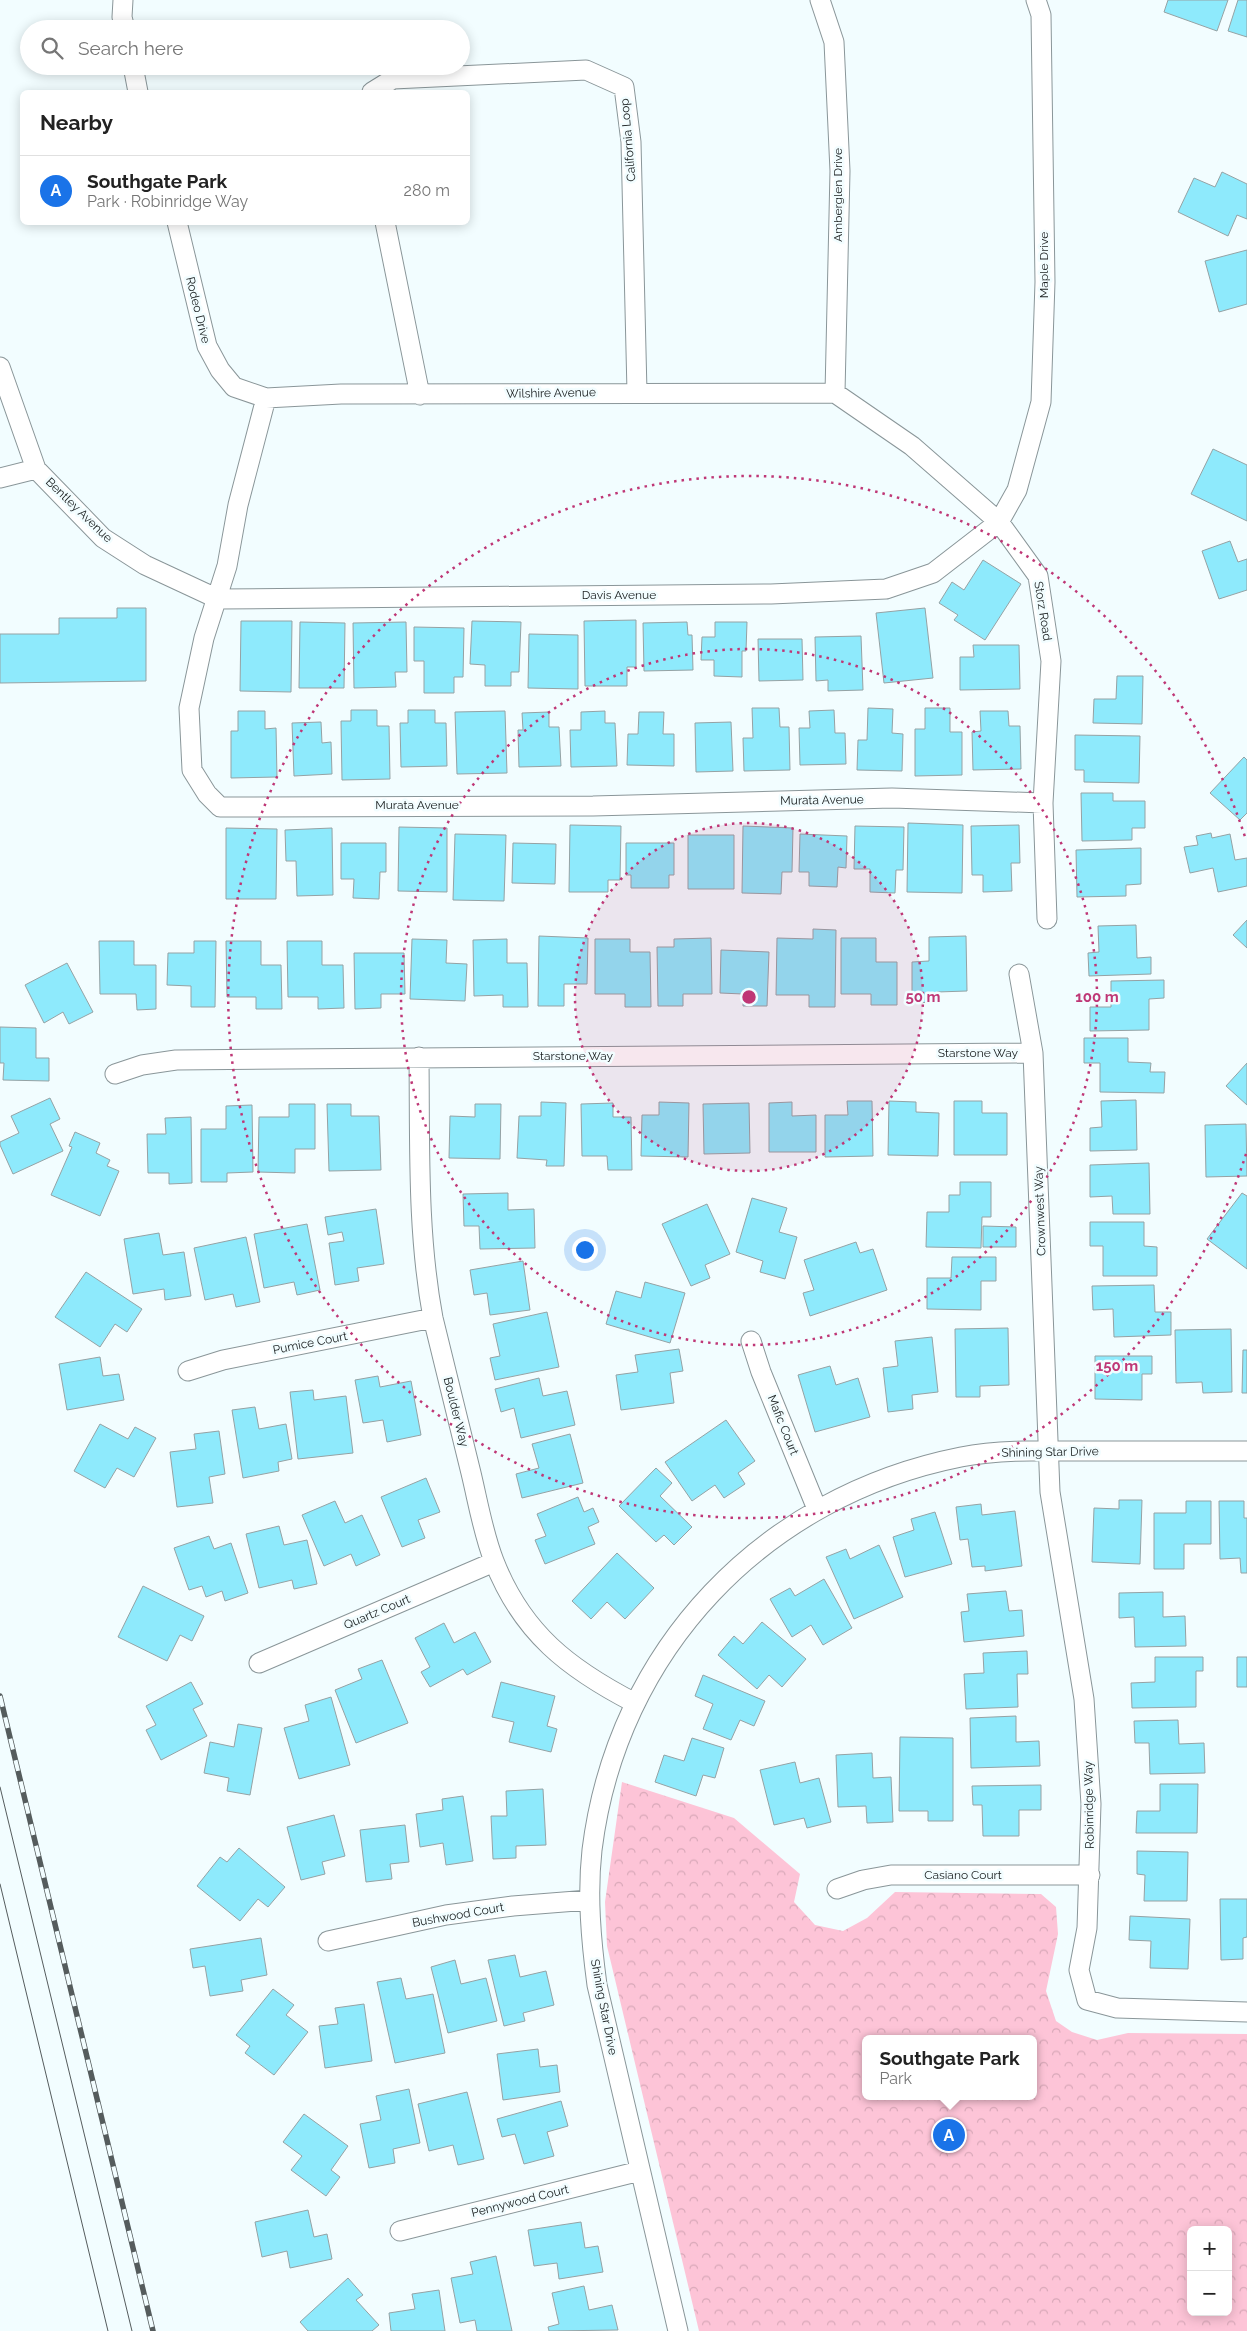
<!DOCTYPE html>
<html lang="en">
<head>
<meta charset="utf-8">
<style>
  :root { --surface:#fff; --page:#f6f6f6; --text:#222; --muted:#767676; --line:#e0e0e0; --accent:#1a73e8 }
  body { margin:0; font-family:Raleway,sans-serif; background:var(--page); color:var(--text) }
  .controls { position:absolute; right:15px; bottom:15px; display:grid; overflow:hidden; border-radius:8px; box-shadow:0 2px 12px #0003 }
  .controls button { width:45px; height:45px; display:grid; place-items:center; padding:0; border:0; border-bottom:1px solid var(--line); background:var(--surface); color:var(--text); font:25px sans-serif }
  .you { position:absolute; left:584px; top:1249px; width:18px; height:18px; margin:-12px; border:4px solid #fff; border-radius:50%; background:#1a73e8; box-shadow:0 0 0 8px #1a73e833 }
  .badge { display:grid; place-items:center; width:32px; height:32px; border-radius:50%; background:var(--accent); color:#fff; font-size:16px; font-weight:700 }
  .pin { position:absolute; translate:-50% -50%; border:2px solid #fff; box-shadow:0 1px 5px #0006 }
  .popup { position:absolute; left:862px; top:2035px; width:175px; height:65px; box-sizing:border-box; display:grid; place-content:center; border-radius:8px; background:var(--surface); filter:drop-shadow(0 1px 4px #0005); font-size:16px; white-space:nowrap; color:var(--muted) }
  .popup b { font-size:19px; color:var(--text) }
  .popup::after { content:''; position:absolute; left:50%; top:100%; margin-left:-10px; border:10px solid transparent; border-top-color:var(--surface) }
  .list { margin:0; padding:0; list-style:none }
  h2 { display:flex; justify-content:space-between; align-items:center; height:65px; margin:0; padding:0 20px; font-size:21px }
  h2 small { font-size:16px; font-weight:400; color:var(--muted) }
  .list li { display:grid; grid-template-columns:32px 1fr auto; gap:15px; align-items:center; box-sizing:border-box; height:70px; padding:0 20px; border-top:1px solid var(--line) }
  .list b { display:block; font-size:19px; white-space:nowrap }
  .list p { margin:0; font-size:16px; white-space:nowrap; color:var(--muted) }
  .list em { font-size:16px; font-style:normal; color:var(--muted) }
  .icon { flex:none; width:28px; height:28px; fill:none; stroke:currentColor; stroke-width:2; stroke-linecap:round; stroke-linejoin:round }
  .map { position:relative; flex:none; width:1247px; height:2331px; overflow:hidden }
  .search { position:absolute; background:var(--surface); box-shadow:0 2px 12px #0003; left:20px; top:20px; width:450px; height:55px; display:flex; align-items:center; gap:12px; box-sizing:border-box; padding:0 18px; border-radius:28px; color:var(--muted); font-size:19px }
  .panel { position:absolute; background:var(--surface); box-shadow:0 2px 12px #0003; left:20px; top:90px; width:450px; height:135px; border-radius:8px }
  .map>svg:first-child { display:block }
  .park { fill:url(#park-crowns); fill-rule:evenodd }
  .building { fill:#8eeafc; stroke:#95a2a4 }
  .lines { fill:none; stroke-linecap:round; stroke-linejoin:round }
  .street-casing { stroke:#8a9699; stroke-width:21 }
  .street { stroke:#fff; stroke-width:19 }
  .tram { stroke:#555c5d; stroke-width:1 }
  .rail-casing { stroke:#555c5d; stroke-width:5.5 }
  .rail { stroke:#f2fdff; stroke-width:4; stroke-dasharray:11; stroke-linecap:butt }
  .ring { fill:none; stroke:#bf3776; stroke-width:2.5; stroke-dasharray:2.5 5 }
  .labels { text-anchor:middle; stroke-width:5; stroke-linejoin:round; paint-order:stroke }
  .street-label { font-size:12px; fill:#191e1f; stroke:#f2fdff }
  .centre { fill:#bf3776; stroke:#f2fdff; stroke-width:2.5 }
  .ring-label { font-size:15px; text-anchor:middle; font-weight:bold; fill:#bf3776; stroke:#f2fdff; stroke-width:5; stroke-linejoin:round; paint-order:stroke }
</style>
</head>
<body>
<div class="map">
<svg width="1247" height="2331" viewBox="0 0 1247 2331">
  <defs>
    <pattern id="park-crowns" width="20" height="18" patternUnits="userSpaceOnUse" patternTransform="scale(1.25)"><rect width="20" height="18" fill="#fdc4d7"/><path d="M2 6a3 3 0 1 1 6 0M12 15a3 3 0 1 1 6 0" fill="none" stroke="#d8a8b8"/></pattern>
  </defs>
  <rect width="100%" height="100%" fill="#f2fdff"/>
  <path class="park" d="M622 1782 734 1818 800 1874 794 1902 815 1925 843 1931 867 1918 895 1892 1041 1894 1056 1907 1058 1934 1046 1991 1056 2021 1072 2032 1097 2040 1128 2033 1247 2034V2331H699L607 1946 605 1902ZM865 2039H1033V2096H865ZM1191 2230H1228V2312H1191Z"/>
  <path class="building" d="M1168 0H1228L1217 31 1164 12Z
    M1238 0H1247V37L1228 31Z
    M1222 172 1247 184V219L1237 215 1228 236 1178 212 1194 178 1215 187Z
    M1247 250V304L1219 312 1205 261Z
    M1213 449 1247 465V521L1191 494Z
    M1230 541 1238 562 1247 559V590L1219 599 1202 551Z
    M983 560 1021 584 985 640 954 620 958 615 939 603 952 582 964 590Z
    M117 608H146V681L0 683V634H59V618H117Z
    M925 608 933 678 884 683 876 613Z
    M636 620V667H627V686H585L584 621Z
    M241 621H292L291 692 240 691Z
    M472 621 521 622 519 672H511V686H485V665L470 664Z
    M300 622 345 623 344 688H299Z
    M406 622 407 672H395L396 687 354 688 353 623Z
    M687 622 688 635H692L693 670 644 671 643 623Z
    M715 622H747L746 651H742V677L714 676V660H701L702 637H715Z
    M414 627 464 628 463 677H454V693H424V661H414Z
    M529 634 578 635V689L528 688Z
    M861 636 863 690 828 691V680L816 681 815 637Z
    M758 639H802L803 680 759 681Z
    M973 645H1019L1020 689 960 690V657H974Z
    M1117 676H1143L1142 724 1093 723 1094 699H1116Z
    M752 708H779L780 727H789L790 770 744 771 743 738H753Z
    M868 708 893 709 892 733 903 734 902 771 857 770 858 740H867Z
    M925 708H950V732H962V775L915 776V729H925Z
    M351 710H377V726H389L390 779 342 780 341 721H351Z
    M408 710H435V723H446L447 766 401 767 400 723H408Z
    M834 710 835 733H845L846 764 800 765 799 728H810L809 711Z
    M238 711H265V729L276 728 277 777 231 778V731H238Z
    M505 711 507 773 457 774 455 712Z
    M605 711V723H615L617 766 571 767 570 730H581V712Z
    M980 711H1008L1009 726H1020L1021 769 973 770 972 732 981 731Z
    M549 712V727H559L561 766 519 767 518 730H523L522 713Z
    M639 712H664L663 734H674V766L627 765 628 734H638Z
    M321 722 322 743 331 742 332 774 294 776 292 723Z
    M731 722 733 771 696 772 695 723Z
    M1075 735 1140 736 1139 783 1084 782V770H1075Z
    M1244 757 1247 760V813L1240 820 1210 793Z
    M1081 793H1113V801H1145V828H1132V840L1082 841Z
    M908 823 963 825 962 893 907 892Z
    M570 825 621 826 620 880H608V892H569Z
    M1019 825 1020 863H1011L1012 891 983 892V875H972L971 826Z
    M743 826 793 828 792 872H782L781 894 742 893Z
    M855 826 904 827 903 870H896L895 893 870 892V869H854Z
    M399 827 447 828V892L398 891Z
    M226 828 277 829 276 899H226Z
    M332 828 333 895 297 896 296 861H286L285 830Z
    M1211 833 1212 838 1230 834 1235 860 1247 858V886L1218 892 1213 868 1190 873 1184 847 1198 845 1196 836Z
    M455 834 506 835 504 901 453 900Z
    M800 834 847 836 846 868 838 867 837 887 809 886V872H799Z
    M688 835H734V889H688Z
    M341 843H386V872H380L379 899 353 898 354 879H341Z
    M513 843 556 844 555 884 512 883Z
    M626 843H674V875H669V888H631V875H626Z
    M1141 848V884L1126 885V896L1077 897 1076 850Z
    M1247 920V948L1233 935Z
    M1136 925 1137 958 1151 957V974L1089 976 1088 953 1099 952 1098 926Z
    M813 929 836 930 835 1007H809V995H776L777 938 813 939Z
    M539 936 588 938 587 984H564V1006H538Z
    M966 936 967 991 937 992V1002L912 1003V962L929 961V937Z
    M711 938 712 994H683V1006H658L657 947H674V939Z
    M841 938H876V962H897V1005H871V994H841Z
    M412 939 447 940 446 963 467 964 465 1001 410 999Z
    M507 939V963H527L528 1007H503V995L474 996 473 940Z
    M595 939H630V952H650L651 1007H625V994H595Z
    M99 941H134V965H156V1009L137 1010 136 994H100Z
    M194 941H216L215 1007H191V986L167 985 168 953H194Z
    M226 941H261V965H281L282 1009H256V997H227Z
    M287 941H322V965H343L344 1008 318 1009V997H288Z
    M721 950 769 952 767 1006H743V994L720 993Z
    M354 953H404L405 994H381V1008L355 1009Z
    M67 963 93 1012 69 1024 63 1012 44 1023 25 985Z
    M1164 980V998L1149 999V1030L1090 1031V1007H1111V981Z
    M0 1027 36 1028V1058H49V1081L3 1080 4 1063H0Z
    M1084 1038H1128V1062L1151 1063 1150 1072H1165L1164 1093 1100 1092V1063H1084Z
    M1247 1063V1105L1226 1086Z
    M50 1098 60 1119 50 1124 63 1151 13 1174 0 1145V1142L19 1133 11 1116Z
    M1136 1100 1137 1150 1090 1151V1128L1102 1127 1101 1101Z
    M847 1101H872L873 1156 825 1157V1115H848Z
    M889 1101 916 1102V1112L939 1113 938 1156 888 1155Z
    M954 1101H982V1113H1007V1155H954Z
    M541 1102 566 1103 564 1166H546L547 1160 517 1158 519 1116H541Z
    M659 1102 689 1103 688 1157 641 1156 642 1115H659Z
    M792 1102V1116L816 1115V1152H769V1103Z
    M613 1103V1117H631L632 1170H608L607 1156H582L581 1104Z
    M749 1103 750 1153 704 1154 703 1104Z
    M289 1104H315V1149H295V1173L258 1172 259 1117H289Z
    M327 1104H351V1116H379L381 1170 329 1171Z
    M475 1104H501L500 1159 449 1158 450 1116 475 1117Z
    M252 1105 253 1172 227 1173V1182H201V1129H226V1106Z
    M191 1117 192 1183 169 1184V1173H148L147 1134H166L165 1118Z
    M1246 1124 1247 1176 1206 1177 1205 1125Z
    M75 1132 100 1143 96 1153 110 1160 107 1166 119 1171 100 1216 51 1195 72 1147 69 1146Z
    M1149 1163 1150 1214H1113L1112 1196 1090 1197V1165Z
    M960 1182H991V1217H982L981 1248 926 1247 927 1212H949V1195H960Z
    M508 1193V1210L534 1209 535 1248 480 1249 479 1226H464L463 1194Z
    M1242 1193 1247 1196V1269L1207 1239Z
    M752 1198 787 1208 779 1232 797 1237 785 1279 760 1272 763 1261 736 1252Z
    M707 1204 730 1254 705 1265 710 1278 691 1286 662 1224Z
    M376 1209 384 1264 357 1268 359 1281 335 1285 329 1243 344 1241 342 1232 328 1235 325 1217Z
    M1090 1222H1144V1246L1157 1247V1276H1103V1246H1090Z
    M307 1224 320 1290 297 1295 294 1282 264 1288 254 1234Z
    M983 1226 1016 1227V1247H983Z
    M159 1233 163 1255 184 1252 191 1296 165 1300 164 1289 133 1294 124 1239Z
    M246 1237 260 1302 236 1307 233 1294 205 1300 194 1248Z
    M856 1242 860 1253 873 1249 887 1290 810 1316 803 1293 814 1290 804 1260Z
    M952 1257H996V1281H981V1310L927 1309V1278H951Z
    M523 1261 530 1310 490 1315 487 1293 474 1295 470 1270Z
    M86 1272 142 1309 127 1332 115 1324 100 1347 55 1317Z
    M645 1282 685 1293 670 1343 606 1324 616 1291 641 1298Z
    M1154 1285 1155 1312H1171V1335L1114 1337 1113 1309 1093 1310 1092 1286Z
    M547 1312 559 1367 495 1380 490 1358 500 1356 493 1324Z
    M1008 1328 1009 1385 980 1386V1397H956L955 1329Z
    M1231 1329 1232 1392 1203 1393 1202 1382 1176 1383 1175 1330Z
    M932 1337 938 1392 912 1395 913 1409 888 1412 883 1368 898 1366 895 1341Z
    M679 1349 683 1371 670 1373 674 1403 621 1410 616 1375 638 1372 635 1355Z
    M1243 1350H1247V1393H1242Z
    M1095 1356H1152V1374H1142V1400L1095 1399Z
    M100 1357 103 1376 119 1374 124 1400 67 1410 59 1364Z
    M830 1366 836 1385 858 1378 870 1417 815 1432 798 1375Z
    M378 1376 380 1387 411 1381 421 1435 387 1442 383 1420 363 1423 355 1380Z
    M539 1378 543 1396 567 1391 575 1425 521 1438 514 1408 501 1412 495 1389Z
    M313 1390 314 1400 346 1396 353 1453 298 1459 290 1392Z
    M255 1407 259 1429 286 1424 292 1459 278 1462 279 1471 243 1478 232 1410Z
    M726 1420 755 1461 738 1473 745 1484 724 1498 715 1485 692 1501 665 1462Z
    M100 1424 128 1439 135 1427 156 1438 134 1477 117 1468 105 1488 74 1471Z
    M219 1431 225 1474 209 1477 213 1503 177 1507 170 1452 196 1449 194 1434Z
    M570 1434 583 1483 522 1498 516 1474 539 1468 532 1444Z
    M656 1468 672 1483 660 1496 692 1527 674 1545 664 1535 656 1542 619 1506Z
    M426 1478 440 1512 418 1520 425 1538 402 1547 381 1497Z
    M578 1497 584 1512 593 1508 599 1522 588 1527 595 1544 545 1564 535 1540 546 1536 537 1514Z
    M1119 1500H1142L1140 1564 1092 1562 1094 1508 1119 1509Z
    M335 1501 345 1523 362 1515 380 1555 356 1566 351 1554 324 1566 302 1515Z
    M1186 1501H1211V1544H1184V1569H1154V1513H1186Z
    M1219 1501H1244V1518H1247V1573H1241L1240 1558 1220 1559Z
    M981 1504 982 1515 1015 1511 1022 1566 985 1571V1566L972 1567 968 1539 960 1540 956 1507Z
    M935 1512 952 1564 905 1577 893 1537 914 1530 911 1519Z
    M279 1526 284 1545 307 1540 317 1584 294 1589 292 1580 259 1588 246 1534Z
    M209 1536 214 1549 231 1543 248 1593 225 1601 222 1591 206 1597 202 1586 189 1590 174 1548Z
    M879 1545 903 1597 854 1619 826 1557 846 1549 850 1559Z
    M617 1553 654 1588 625 1619 607 1602 591 1619 572 1601Z
    M824 1579 852 1628 823 1645 811 1625 792 1637 770 1599 790 1588 795 1596Z
    M143 1586 204 1616 192 1641 180 1635 167 1661 118 1637Z
    M1006 1591 1009 1611 1022 1610 1024 1636 964 1642 961 1612 969 1611 967 1594Z
    M1163 1592V1617L1185 1616 1186 1646 1135 1647 1134 1617 1119 1618V1593Z
    M762 1622 806 1659 782 1687 769 1675 757 1689 718 1655 734 1636 743 1644Z
    M444 1623 454 1643 475 1632 491 1662 467 1675 463 1669 430 1687 421 1672 430 1667 415 1638Z
    M1027 1651 1028 1674H1017L1018 1707 966 1709 964 1674 984 1673 983 1653Z
    M1155 1657H1203V1671H1196V1707L1132 1708 1131 1683 1155 1682Z
    M1237 1657H1247V1687H1237Z
    M382 1660 408 1723 356 1743 335 1690 362 1679 358 1669Z
    M703 1675 765 1701 754 1726 740 1720 731 1740 703 1729 713 1704 695 1696Z
    M191 1682 203 1704 193 1709 207 1736 161 1760 146 1730 156 1725 146 1706Z
    M501 1682 555 1696 547 1726 557 1729 551 1752 509 1742 514 1722 492 1717Z
    M331 1697 350 1765 299 1779 284 1728 309 1721 305 1705Z
    M1016 1716V1742L1039 1741 1040 1766 971 1768 970 1718Z
    M1178 1720 1179 1744 1204 1743 1205 1773 1150 1774 1149 1743H1135L1134 1721Z
    M238 1724 262 1728 250 1795 227 1791 229 1778 204 1773 210 1742 234 1747Z
    M900 1737 953 1738V1821H928V1811H899Z
    M692 1738 724 1748 715 1778 703 1775 696 1796 655 1782 664 1755 684 1761Z
    M872 1753 873 1778 891 1777 893 1822 867 1823 866 1806 838 1807 836 1755Z
    M795 1762 800 1783 819 1778 831 1822 807 1828 804 1818 774 1825 760 1770Z
    M1160 1784H1198L1197 1833H1136L1137 1811H1160Z
    M1041 1785V1810H1019V1836H983L982 1805H973L972 1786Z
    M543 1789 546 1845 516 1846V1858L493 1859 491 1816H507L506 1791Z
    M463 1796 473 1861 446 1865 443 1843 420 1847 416 1814 443 1810 442 1799Z
    M334 1815 345 1856 322 1862 325 1874 301 1880 287 1827Z
    M405 1825 409 1862 390 1864 392 1879 366 1882 360 1830Z
    M239 1848 285 1887 268 1907 258 1899 240 1921 197 1886 220 1857 227 1862Z
    M1137 1851 1188 1852 1187 1901H1144L1145 1875 1137 1874Z
    M1220 1899H1247V1937L1243 1938V1959L1221 1960Z
    M1130 1916 1190 1919 1188 1969 1150 1968 1151 1941 1129 1940Z
    M261 1938 267 1975 241 1980 243 1991 210 1996 205 1966 193 1968 190 1949Z
    M515 1955 520 1977 546 1971 554 2005 523 2013 525 2021 504 2026 488 1960Z
    M455 1960 461 1984 486 1978 497 2021 448 2033 431 1967Z
    M401 1978 406 1999 433 1994 445 2053 395 2063 377 1982Z
    M273 1989 294 2005 286 2015 308 2032 274 2075 245 2053 250 2046 236 2035Z
    M364 2004 372 2061 325 2068 319 2026 338 2024 335 2008Z
    M538 2049 540 2067 557 2065 560 2092 503 2100 497 2054Z
    M409 2089 420 2143 393 2149 395 2163 369 2168 360 2124 381 2120 376 2096Z
    M467 2092 484 2159 458 2165 453 2145 429 2151 418 2104Z
    M561 2101 568 2126 547 2132 554 2156 524 2164 515 2134 502 2137 497 2119Z
    M304 2114 348 2146 331 2170 340 2177 326 2196 291 2170 302 2156 283 2142Z
    M308 2210 314 2237 327 2234 332 2259 290 2268 287 2251 262 2257 255 2222Z
    M581 2222 585 2248 598 2246 603 2272 559 2279 557 2263 534 2266 528 2230Z
    M496 2256 512 2331H477L475 2320 460 2323 451 2278 473 2274 470 2262Z
    M348 2278 363 2295 356 2300 379 2325 372 2331H308L300 2322Z
    M584 2286 589 2310 612 2305 618 2330 549 2331 548 2327 559 2324 552 2293Z
    M439 2290 445 2331H391L389 2313 415 2309 412 2294Z"/>
  <g class="lines">
    <defs>
      <path id="street" d="M123 0 122 17 125 29
        M820 0 834 42 840 171 835 393
        M133 66 138 92
        M372 92 393 79 586 70 624 87 631 142 637 392
        M177 222 207 346 220 370 234 387 266 398 341 394 835 393
        M385 222 420 395
        M0 367 36 469 103 538 145 565 218 599 771 594 886 589 933 573 999 522 1017 490 1041 402 1045 282 1041 15 1036 0
        M835 393 912 446 999 522 1038 576 1051 661 1043 803 1047 919
        M266 398 238 505 227 566 204 638 189 708 192 770 207 794 220 807 593 806 892 798 1043 803
        M0 478 36 469
        M1019 974 1033 1053 1050 1492 1084 1699 1091 1804 1087 1928 1079 1970 1087 2000 1117 2008 1247 2012
        M419 1057C420 1145 417 1232 433 1318 446 1369 458 1421 471 1473 478 1502 483 1533 494 1561 522 1633 569 1669 635 1703
        M115 1074 142 1065 176 1060 1033 1053
        M751 1341 761 1372 817 1509
        M188 1371 223 1360 433 1318
        M259 1663 494 1562
        M837 1889 863 1880 891 1875H1090
        M328 1941 446 1915 513 1906 589 1900
        M400 2231 640 2171
        M678 2331 597 1985C591 1940 587 1895 592 1850 617 1649 764 1496 961 1457 1004 1449 1048 1451 1091 1451 1143 1451 1195 1451 1247 1451"/>
    </defs>
    <use href="#street" class="street-casing"/>
    <use href="#street" class="street"/>
    <path class="tram" d="M0 1787 132 2331
      M0 1884 108 2331"/>
    <defs>
      <path id="rail" d="M0 1696 153 2331"/>
    </defs>
    <use href="#rail" class="rail-casing"/>
    <use href="#rail" class="rail"/>
  </g>
  <circle cx="749" cy="997" r="174" fill="#bf3776" fill-opacity=".12"/>
  <g class="ring">
    <circle cx="749" cy="997" r="174"/>
    <circle cx="749" cy="997" r="348"/>
    <path d="M1246 1154A521 521 0 1 1 1246 840"/>
  </g>
  <g class="labels">
    <g class="street-label">
      <text transform="translate(628 140) rotate(-95)" y="4">California Loop</text>
      <text transform="translate(838 195) rotate(-90)" y="4">Amberglen Drive</text>
      <text transform="translate(1044 265) rotate(-90)" y="4">Maple Drive</text>
      <text transform="translate(198 310) rotate(76)" y="4">Rodeo Drive</text>
      <text transform="translate(551 393) rotate(-1)" y="4">Wilshire Avenue</text>
      <text transform="translate(79 510) rotate(44)" y="4">Bentley Avenue</text>
      <text x="619" y="599">Davis Avenue</text>
      <text transform="translate(1043 611) rotate(81)" y="4">Storz Road</text>
      <text transform="translate(822 800) rotate(-1)" y="4">Murata Avenue</text>
      <text x="417" y="809">Murata Avenue</text>
      <text x="978" y="1057">Starstone Way</text>
      <text x="573" y="1060">Starstone Way</text>
      <text transform="translate(1040 1211) rotate(-92)" y="4">Crownwest Way</text>
      <text transform="translate(310 1343) rotate(-11)" y="4">Pumice Court</text>
      <text transform="translate(456 1412) rotate(76)" y="4">Boulder Way</text>
      <text transform="translate(783 1425) rotate(68)" y="4">Mafic Court</text>
      <text transform="translate(1050 1452) rotate(-1)" y="4">Shining Star Drive</text>
      <text transform="translate(377 1612) rotate(-23)" y="4">Quartz Court</text>
      <text transform="translate(1089 1805) rotate(-91)" y="4">Robinridge Way</text>
      <text x="963" y="1879">Casiano Court</text>
      <text transform="translate(458 1915) rotate(-10)" y="4">Bushwood Court</text>
      <text transform="translate(604 2007) rotate(79)" y="4">Shining Star Drive</text>
      <text transform="translate(520 2201) rotate(-14)" y="4">Pennywood Court</text>
    </g>
  </g>
  <circle cx="749" cy="997" r="8" class="centre"/>
  <g class="ring-label">
    <text x="923" y="1002">50 m</text>
    <text x="1097" y="1002">100 m</text>
    <text x="1117" y="1371">150 m</text>
  </g>
</svg>
<div class="controls">
<button>+</button>
<button>−</button>
</div>
<div class="you"></div>
<div class="pin badge" style="left:949px;top:2135px">A</div>
<div class="popup"><b>Southgate Park</b>Park</div>
<div class="search"><svg class="icon" aria-label="search" viewBox="0 0 24 24"><circle cx="10" cy="10" r="6"/><path d="M15 15l6 6"/></svg>Search here</div>
<section class="panel">
<h2>Nearby<small></small></h2>
<ul class="list">
<li><span class="badge">A</span><div><b>Southgate Park</b><p>Park · Robinridge Way</p></div><em>280 m</em></li>
</ul>
</section>
</div>
</body>
</html>
